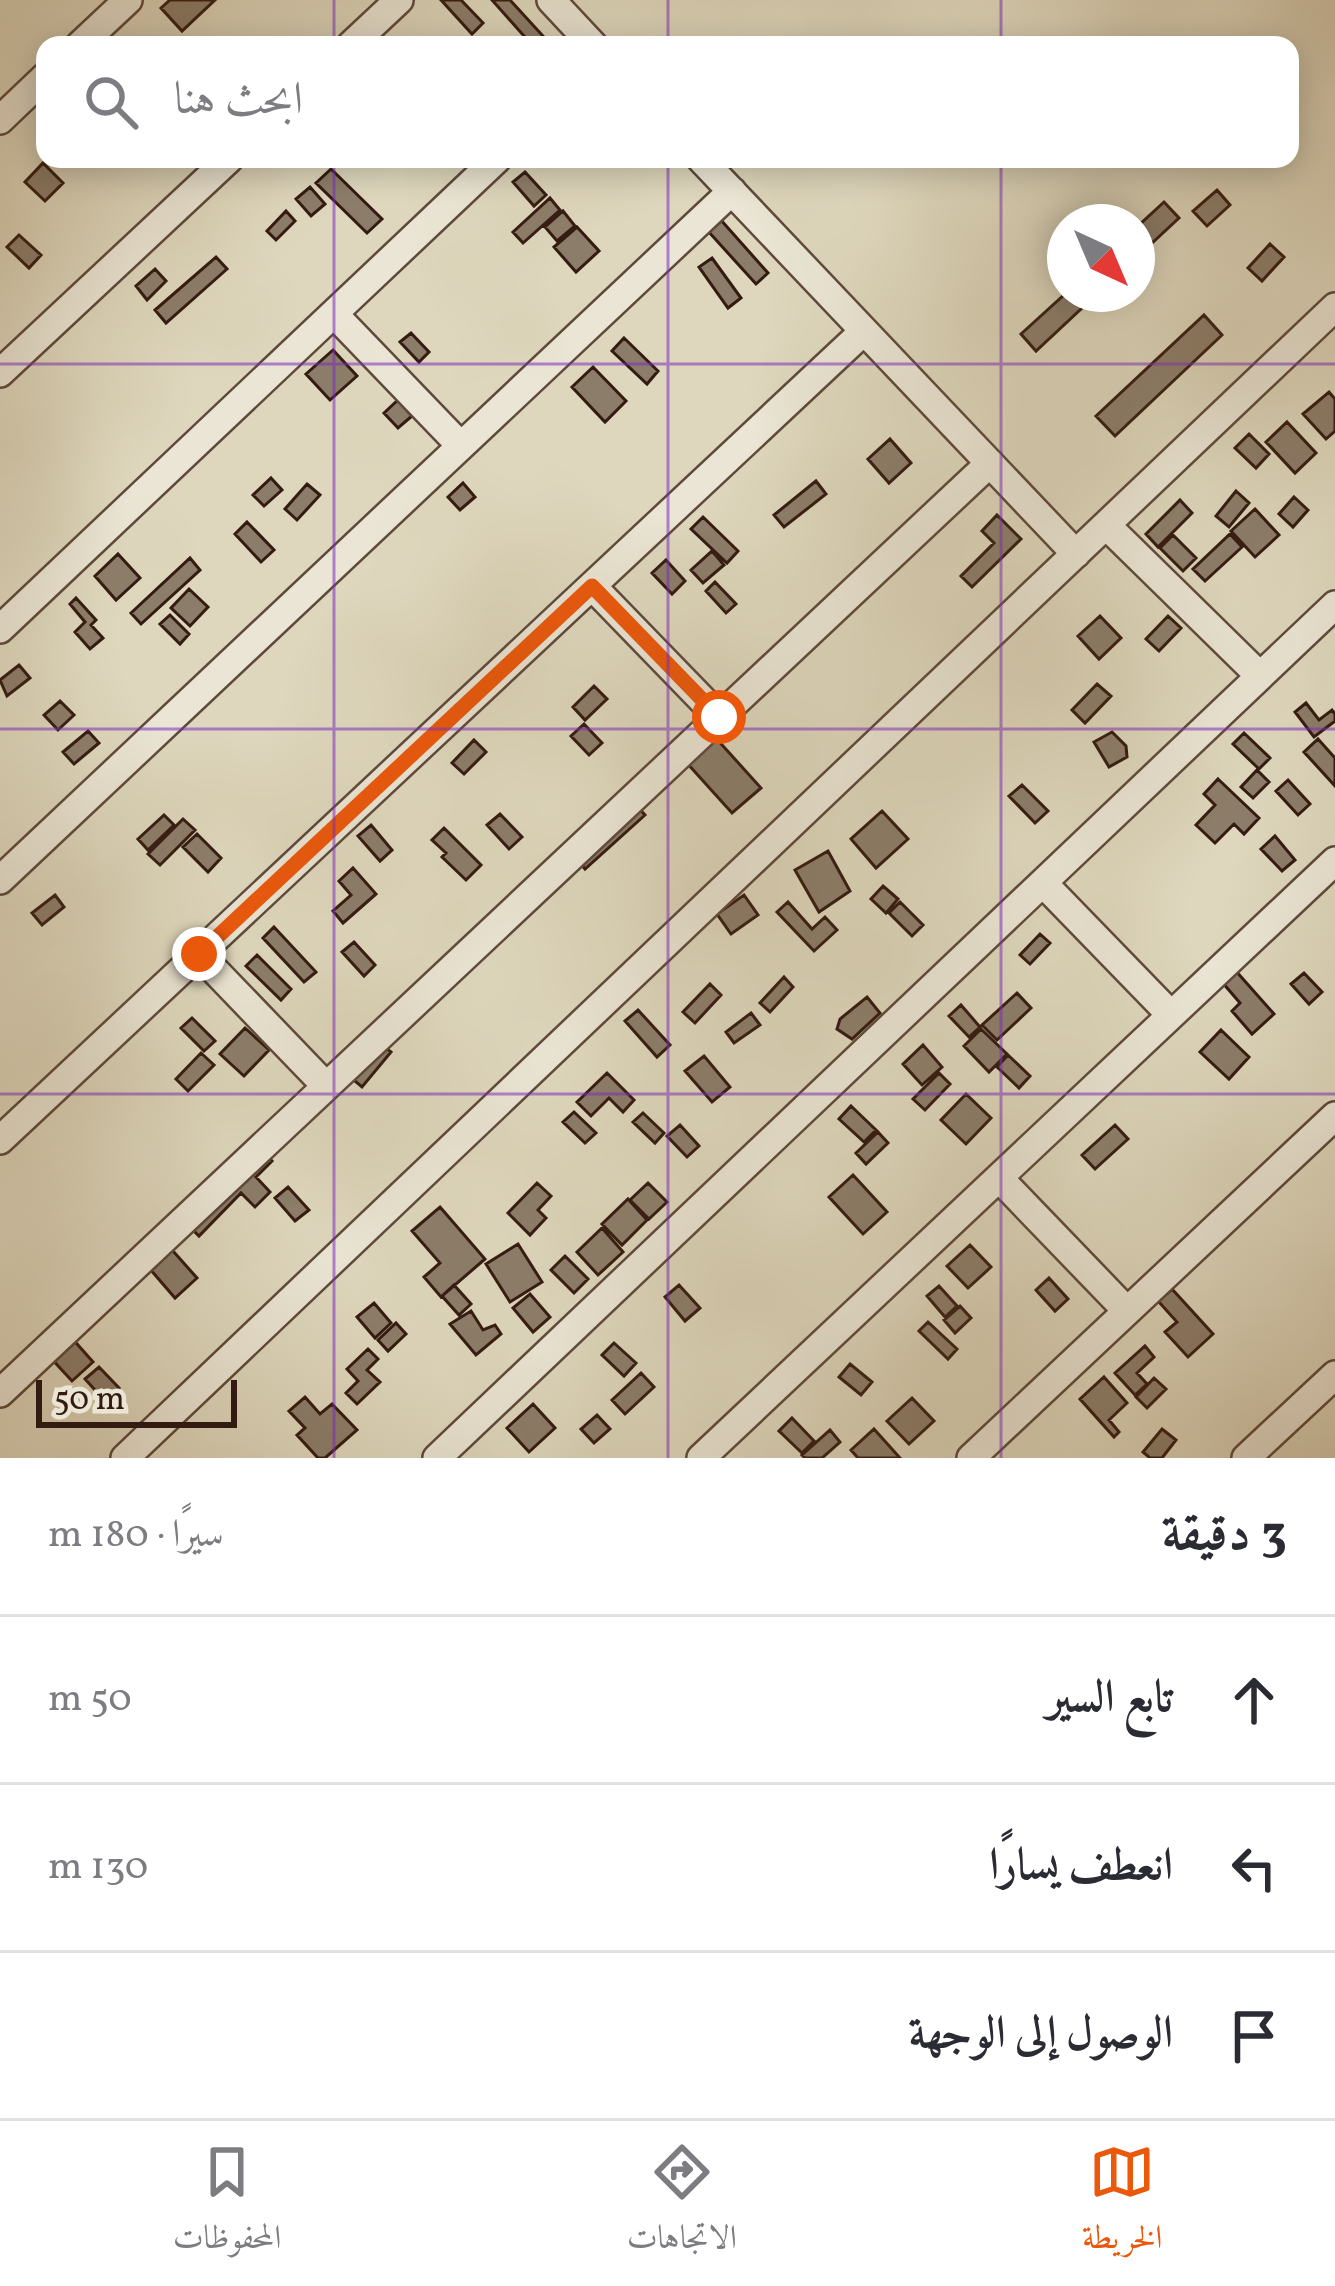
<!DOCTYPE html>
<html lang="ar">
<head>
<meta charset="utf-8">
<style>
  :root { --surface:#fff; --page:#f7f7f7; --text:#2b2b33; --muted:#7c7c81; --line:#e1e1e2; --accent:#ea580c }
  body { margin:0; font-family:Vollkorn,Amiri,serif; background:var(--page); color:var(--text); direction:rtl }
  .compass { position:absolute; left:1047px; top:204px; width:108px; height:108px; border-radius:50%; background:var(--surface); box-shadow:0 6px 30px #0003; rotate:136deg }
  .scale { position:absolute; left:36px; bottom:30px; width:201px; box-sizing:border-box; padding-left:12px; border:6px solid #341b11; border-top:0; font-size:33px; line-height:42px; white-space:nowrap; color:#341b11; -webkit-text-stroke:9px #eae5d4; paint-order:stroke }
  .stop { position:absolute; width:36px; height:36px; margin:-27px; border:9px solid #ea580c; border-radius:50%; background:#fff }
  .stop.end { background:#ea580c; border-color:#fff; box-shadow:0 3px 12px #0008 }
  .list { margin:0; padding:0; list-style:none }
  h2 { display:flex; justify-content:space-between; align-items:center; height:156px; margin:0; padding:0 48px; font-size:51px }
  h2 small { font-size:39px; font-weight:400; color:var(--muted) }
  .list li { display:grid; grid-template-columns:78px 1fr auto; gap:36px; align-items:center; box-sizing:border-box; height:168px; padding:0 48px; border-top:3px solid var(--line) }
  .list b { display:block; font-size:45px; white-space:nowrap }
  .list em { font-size:39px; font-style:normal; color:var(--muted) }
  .icon { flex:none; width:66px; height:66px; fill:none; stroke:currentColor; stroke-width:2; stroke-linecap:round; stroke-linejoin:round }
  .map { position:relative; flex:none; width:1335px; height:1458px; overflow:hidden; direction:ltr }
  .search { position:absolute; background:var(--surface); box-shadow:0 6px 30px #0003; left:36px; right:36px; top:36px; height:132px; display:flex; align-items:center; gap:30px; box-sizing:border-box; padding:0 42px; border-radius:24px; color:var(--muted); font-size:45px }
  .sheet { height:660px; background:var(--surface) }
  nav { display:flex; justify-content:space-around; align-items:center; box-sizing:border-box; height:168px; border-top:3px solid var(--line); background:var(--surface); font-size:33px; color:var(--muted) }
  nav a { display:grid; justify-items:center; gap:6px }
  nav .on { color:var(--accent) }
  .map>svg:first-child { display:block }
  .building { fill:#8c7d6a; stroke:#341b11; stroke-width:3 }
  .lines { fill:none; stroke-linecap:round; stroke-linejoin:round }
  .minor-casing { stroke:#5e4a3c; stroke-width:32 }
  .minor { stroke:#eae5d4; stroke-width:27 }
  .route { stroke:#ea580c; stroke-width:15 }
  .grid { fill:none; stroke:#7b2cbf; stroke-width:3; stroke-opacity:0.55 }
</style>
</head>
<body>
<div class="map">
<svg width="1335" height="1458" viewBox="0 0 1335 1458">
  <rect width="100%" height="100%" fill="#ded7bd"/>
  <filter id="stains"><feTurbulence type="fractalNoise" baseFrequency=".00167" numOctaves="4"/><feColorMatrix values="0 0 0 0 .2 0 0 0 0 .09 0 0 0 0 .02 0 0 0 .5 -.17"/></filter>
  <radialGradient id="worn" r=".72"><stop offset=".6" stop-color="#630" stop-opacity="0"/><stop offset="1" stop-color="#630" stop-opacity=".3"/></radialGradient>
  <path class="building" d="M170 0H215L182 31 161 8Z
    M441 0H461L483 23 472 34Z
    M492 0H510L543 36 532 45Z
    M43 163 63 183 45 201 25 182Z
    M331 169 382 219 367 233 316 183Z
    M525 172 546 195 534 206 513 182Z
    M310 187 325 204 311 216 296 199Z
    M1217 190 1230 205 1207 226 1193 211Z
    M550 198 560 210 523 243 513 232Z
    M1164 202 1179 218 1137 257V227Z
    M286 211 295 221 276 240 267 231Z
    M563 211 575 226 557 241 545 227Z
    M720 219 768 273 756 284 707 230Z
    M577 227 599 251 576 272 554 247Z
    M19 235 41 255 29 268 7 247Z
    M1270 244 1284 257 1262 281 1248 268Z
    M216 257 227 269 166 323 155 310Z
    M712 258 741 298 728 308 699 267Z
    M155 269 166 281 147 300 136 286Z
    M1065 294H1097L1036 351 1021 334Z
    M1204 315 1222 335 1115 436 1096 416Z
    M411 333 429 352 419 362 400 342Z
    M624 338 658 371 647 384 612 351Z
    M333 350 357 376 330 400 306 374Z
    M593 367 626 401 605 422 572 387Z
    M1329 392 1335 399V431L1326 439 1303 414Z
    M398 400 412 416 398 428 384 413Z
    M1287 422 1316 453 1295 473 1266 442Z
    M1249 434 1269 454 1256 468 1235 448Z
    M890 439 911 463 889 483 868 459Z
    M271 478 282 490 264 506 253 495Z
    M816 481 826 494 784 527 774 515Z
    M463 483 475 497 460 510 448 497Z
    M307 484 320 495 297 520 285 509Z
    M1236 491 1249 503 1229 527 1216 516Z
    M1294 497 1308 510 1293 527 1279 514Z
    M1180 500 1192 513 1158 547 1146 534Z
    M1255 509 1279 535 1255 557 1231 531Z
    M997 515 1021 539 972 587 961 576 994 543 982 531Z
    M703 517 738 551 727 563 691 529Z
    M247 522 274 550 261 562 235 534Z
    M1230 534 1242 547 1205 581 1193 569Z
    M1173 535 1196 558 1183 571 1160 548Z
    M712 551 724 565 703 583 691 570Z
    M118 554 140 578 116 600 95 576Z
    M190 558 200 570 141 624 131 613Z
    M666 560 685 581 672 594 652 573Z
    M715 582 736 604 726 613 706 591Z
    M189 589 208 607 190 626 171 608Z
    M76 598 96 620 91 625 103 638 90 649 75 632 85 622 70 604Z
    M170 615 189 634 180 644 160 624Z
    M1100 616 1121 638 1099 659 1078 636Z
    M1168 616 1181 628 1159 651 1146 639Z
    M19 665 30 678 7 696 0 680Z
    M1097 684 1111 696 1085 723 1072 710Z
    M594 686 607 699 585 720 573 707Z
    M60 701 74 715 58 730 44 715Z
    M1306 703 1319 720 1332 710 1335 714V721L1314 737 1295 712Z
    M584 724 602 743 589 755 571 736Z
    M88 731 99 743 74 764 63 752Z
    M1112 732 1126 746 1127 757 1109 767 1094 742Z
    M1244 733 1270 758 1259 769 1233 744Z
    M714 736 761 788 732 813 686 762Z
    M1318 739 1335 758V786L1304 752Z
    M474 740 486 752 464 774 452 763Z
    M1257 770 1269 782 1253 798 1241 787Z
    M1218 779 1259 818 1244 834 1234 824 1215 843 1196 825 1215 805 1204 794Z
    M1288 780 1310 804 1298 815 1276 791Z
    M1022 785 1048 811 1035 823 1009 796Z
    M635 804 645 815 585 869 576 858Z
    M882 811 908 839 876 868 851 839Z
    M500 814 522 837 509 849 487 825Z
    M164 815 174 825 148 850 138 839Z
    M183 819 195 830 160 865 148 854Z
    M371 825 392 850 380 861 358 836Z
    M444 828 481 865 466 880 442 857 446 853 432 840Z
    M197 834 221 858 208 872 183 847Z
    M1275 836 1295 860 1282 871 1261 849Z
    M828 851 850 891 819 912 795 870Z
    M353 868 376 894 343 923 333 911 351 895 339 881Z
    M883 886 898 899 886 913 871 899Z
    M55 895 64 907 42 925 32 913Z
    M744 895 758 915 731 934 717 914Z
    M788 902 812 929 825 917 837 930 814 951 777 912Z
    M900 902 923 925 912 936 889 913Z
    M274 927 316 972 304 982 263 938Z
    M1040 934 1050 943 1030 964 1020 955Z
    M354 942 375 965 364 976 342 952Z
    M257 955 291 989 281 1000 246 966Z
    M1235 970 1274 1014 1252 1034 1232 1011 1240 1003 1222 982Z
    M1304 973 1322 992 1309 1004 1291 984Z
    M784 977 793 987 770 1012 760 1003Z
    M710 984 721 995 695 1023 683 1012Z
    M1017 993 1031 1008 997 1040 982 1025Z
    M867 997 880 1013 852 1039 837 1029 840 1019Z
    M961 1005 980 1027 969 1037 949 1016Z
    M638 1010 670 1045 657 1057 625 1021Z
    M751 1013 760 1025 734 1043 726 1032Z
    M192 1018 215 1041 204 1051 181 1028Z
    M245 1028 269 1050 244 1076 220 1054Z
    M981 1029 1007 1054 989 1072 964 1046Z
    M1221 1030 1249 1057 1229 1079 1200 1052Z
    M378 1042 391 1052 362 1087 349 1076Z
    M923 1045 942 1067 922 1085 903 1064Z
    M201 1053 214 1065 188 1091 176 1079Z
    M1008 1055 1030 1076 1019 1088 997 1067Z
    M704 1056 730 1087 712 1102 685 1071Z
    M607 1073 634 1100 623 1112 609 1098 591 1116 577 1102Z
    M939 1073 950 1084 925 1110 913 1099Z
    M966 1094 991 1118 966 1144 941 1120Z
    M851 1106 876 1130 864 1142 839 1119Z
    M574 1112 596 1133 585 1143 563 1122Z
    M643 1113 664 1133 655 1143 633 1122Z
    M680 1125 699 1146 687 1157 667 1136Z
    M1115 1125 1128 1139 1095 1169 1082 1155Z
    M878 1132 888 1143 866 1164 856 1153Z
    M263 1152 272 1161 256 1177 270 1192 255 1207 241 1193 199 1236 189 1226Z
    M853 1175 887 1212 863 1234 829 1197Z
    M537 1183 551 1196 538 1210 546 1218 530 1235 508 1213Z
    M648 1183 667 1202 649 1219 630 1200Z
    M288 1187 309 1210 295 1221 275 1198Z
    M628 1199 647 1220 622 1245 602 1224Z
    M440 1207 485 1259 441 1297 424 1277 440 1263 412 1231Z
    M602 1228 623 1252 598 1275 577 1252Z
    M165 1242 197 1278 175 1298 143 1261Z
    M518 1244 542 1282 510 1302 486 1264Z
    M970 1245 991 1267 968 1288 947 1266Z
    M565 1256 588 1279 574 1293 551 1270Z
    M1049 1278 1068 1299 1055 1311 1036 1290Z
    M454 1285 471 1304 459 1315 442 1296Z
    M679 1285 700 1308 685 1321 665 1297Z
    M939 1286 957 1306 945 1317 927 1296Z
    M1172 1289 1213 1334 1188 1357 1165 1332 1177 1322 1158 1301Z
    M530 1294 550 1317 533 1332 513 1308Z
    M374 1303 391 1323 375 1338 357 1317Z
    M960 1306 971 1318 955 1333 944 1320Z
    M471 1311 483 1330 495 1325 501 1334 476 1355 450 1324Z
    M928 1322 957 1349 948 1359 919 1331Z
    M396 1323 406 1334 388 1351 378 1340Z
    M70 1336 93 1362 72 1381 48 1355Z
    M614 1343 636 1363 624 1376 602 1355Z
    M1145 1346 1154 1357 1137 1373 1147 1384 1135 1395 1115 1373Z
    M368 1349 378 1359 367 1370 380 1382 357 1404 346 1393 358 1381 347 1369Z
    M850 1364 872 1382 861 1395 839 1377Z
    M99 1367 119 1388 105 1401 85 1379Z
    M641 1373 654 1387 625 1414 612 1400Z
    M1104 1377 1127 1403 1109 1420 1119 1432 1114 1437 1080 1399Z
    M1154 1378 1166 1389 1147 1408 1136 1397Z
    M305 1397 320 1414 332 1404 357 1430 325 1458H318L297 1435 305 1428 289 1411Z
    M912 1398 934 1421 909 1444 887 1421Z
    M533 1404 555 1428 529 1452 507 1428Z
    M597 1415 610 1429 594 1443 581 1429Z
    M792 1418 814 1441 802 1453 779 1431Z
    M874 1429 900 1458H858L851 1450Z
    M1162 1429 1176 1440 1162 1458H1150L1143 1452Z
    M830 1430 840 1442 822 1458H805L802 1455Z"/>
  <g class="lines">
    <defs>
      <path id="minor" d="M551 0 593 45
        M80 45 128 0
        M351 45 399 0
        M0 120 45 77
        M701 159 1076 554
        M334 314 461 446
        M0 373 229 159
        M1106 525 1260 676
        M592 586 719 717
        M0 629 497 159
        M0 880 732 191
        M1043 883 1171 1015
        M199 954 326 1086
        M0 1140 864 331
        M999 1178 1127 1311
        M0 1393 990 463
        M125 1458 1335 307
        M437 1458 1335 605
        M701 1458 1335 861
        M971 1458 1335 1116
        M1246 1458 1335 1375"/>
    </defs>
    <use href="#minor" class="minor-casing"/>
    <use href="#minor" class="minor"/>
  </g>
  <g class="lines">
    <path class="route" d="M199 954 592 586 719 717"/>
  </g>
  <path class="grid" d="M334 0V45M668 0V45M1001 0V45M334 159V1458M668 159V1458M1001 159V1458M0 364H1335M0 729H1335M0 1094H1335"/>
  <rect width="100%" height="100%" filter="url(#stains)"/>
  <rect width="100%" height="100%" fill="url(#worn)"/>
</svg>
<svg class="compass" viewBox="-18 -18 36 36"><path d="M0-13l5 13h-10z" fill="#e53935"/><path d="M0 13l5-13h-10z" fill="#7c7c81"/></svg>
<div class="scale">50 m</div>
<div class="stop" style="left:719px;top:717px"></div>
<div class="stop end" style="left:199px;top:954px"></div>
<div class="search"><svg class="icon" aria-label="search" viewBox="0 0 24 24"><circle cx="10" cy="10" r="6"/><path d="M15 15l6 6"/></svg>ابحث هنا</div>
</div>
<section class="sheet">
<h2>3 دقيقة<small>سيرًا · 180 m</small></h2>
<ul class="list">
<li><svg class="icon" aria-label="ahead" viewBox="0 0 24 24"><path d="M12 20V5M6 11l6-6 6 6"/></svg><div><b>تابع السير</b></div><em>50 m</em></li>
<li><svg class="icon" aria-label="left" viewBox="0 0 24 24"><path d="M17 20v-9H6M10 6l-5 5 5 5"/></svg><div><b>انعطف يسارًا</b></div><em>130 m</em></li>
<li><svg class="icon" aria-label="arrive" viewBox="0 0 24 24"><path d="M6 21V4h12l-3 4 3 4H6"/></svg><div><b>الوصول إلى الوجهة</b></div></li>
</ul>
</section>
<nav>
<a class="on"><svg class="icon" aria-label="map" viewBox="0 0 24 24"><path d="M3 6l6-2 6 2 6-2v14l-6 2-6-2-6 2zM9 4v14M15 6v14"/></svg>الخريطة</a>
<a><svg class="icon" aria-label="directions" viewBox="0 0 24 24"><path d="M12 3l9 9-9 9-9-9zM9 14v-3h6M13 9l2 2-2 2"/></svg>الاتجاهات</a>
<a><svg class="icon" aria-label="saved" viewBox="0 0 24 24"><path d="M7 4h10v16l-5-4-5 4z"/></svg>المحفوظات</a>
</nav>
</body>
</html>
